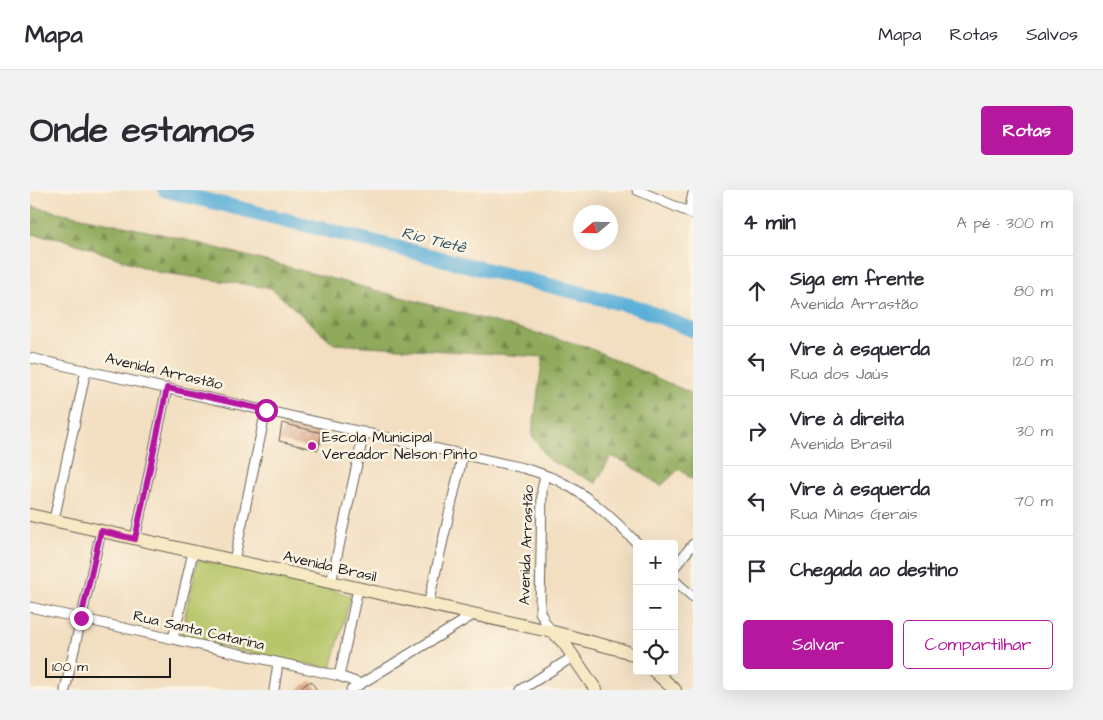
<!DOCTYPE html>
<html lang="pt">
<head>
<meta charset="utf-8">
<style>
  :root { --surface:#fff; --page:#f2f2f3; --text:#2b2b33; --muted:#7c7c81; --line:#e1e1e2; --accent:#b5179e }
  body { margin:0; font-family:"Architects Daughter",sans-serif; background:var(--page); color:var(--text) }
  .controls { position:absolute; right:15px; bottom:15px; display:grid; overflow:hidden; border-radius:5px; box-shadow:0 5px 20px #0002 }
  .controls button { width:45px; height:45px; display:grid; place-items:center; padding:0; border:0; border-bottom:1px solid var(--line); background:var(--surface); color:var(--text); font:25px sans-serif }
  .compass { position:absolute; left:543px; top:15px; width:45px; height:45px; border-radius:50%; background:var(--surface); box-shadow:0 5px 20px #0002; rotate:250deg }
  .scale { position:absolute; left:15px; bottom:12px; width:126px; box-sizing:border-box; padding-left:5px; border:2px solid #1c1c1c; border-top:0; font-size:14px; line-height:18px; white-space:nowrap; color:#1c1c1c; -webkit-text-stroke:4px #fcf5e5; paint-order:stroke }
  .stop { position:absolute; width:15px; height:15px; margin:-11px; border:4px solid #b5179e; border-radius:50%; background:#fff }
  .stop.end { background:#b5179e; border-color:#fff; box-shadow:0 1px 5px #0008 }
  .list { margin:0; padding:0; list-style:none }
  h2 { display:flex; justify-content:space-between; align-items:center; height:65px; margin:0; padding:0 20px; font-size:21px }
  h2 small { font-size:16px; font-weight:400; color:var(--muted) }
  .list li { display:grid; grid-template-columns:32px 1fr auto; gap:15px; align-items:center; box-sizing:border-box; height:70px; padding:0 20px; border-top:1px solid var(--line) }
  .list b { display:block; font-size:19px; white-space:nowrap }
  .list p { margin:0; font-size:16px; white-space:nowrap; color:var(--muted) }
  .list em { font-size:16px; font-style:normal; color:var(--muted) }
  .actions { display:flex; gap:10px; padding:15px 20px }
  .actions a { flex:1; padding:11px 0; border:1px solid var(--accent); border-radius:5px; text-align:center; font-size:18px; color:var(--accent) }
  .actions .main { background:var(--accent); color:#fff }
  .icon { flex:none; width:28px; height:28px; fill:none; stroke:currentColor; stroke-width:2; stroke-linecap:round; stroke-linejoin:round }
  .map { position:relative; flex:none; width:663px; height:500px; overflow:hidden; border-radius:5px }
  header { display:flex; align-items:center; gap:30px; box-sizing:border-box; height:70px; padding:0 25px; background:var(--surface); border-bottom:1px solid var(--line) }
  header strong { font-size:24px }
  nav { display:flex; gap:28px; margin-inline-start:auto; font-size:18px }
  .intro { display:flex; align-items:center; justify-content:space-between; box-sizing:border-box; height:120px; padding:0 30px }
  h1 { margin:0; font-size:35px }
  .button { padding:12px 22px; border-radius:5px; background:var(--accent); color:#fff; font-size:18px; font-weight:700 }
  main { display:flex; gap:30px; padding:0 30px }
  aside { flex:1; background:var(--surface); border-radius:5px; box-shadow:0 5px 20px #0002 }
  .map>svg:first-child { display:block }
  .forest { fill:url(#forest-firs); stroke:#56633c }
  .park { fill:#b6c567; stroke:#697042 }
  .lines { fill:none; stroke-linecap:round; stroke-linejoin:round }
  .river { stroke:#5cafd8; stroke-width:15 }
  .building { fill:url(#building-cross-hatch) }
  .street-casing { stroke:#676055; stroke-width:11 }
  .secondary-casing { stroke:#676055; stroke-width:14 }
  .street { stroke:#fff; stroke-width:9 }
  .secondary { stroke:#f7e9c3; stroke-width:12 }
  .route { stroke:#b5179e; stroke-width:6 }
  .poi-dot { fill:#b5179e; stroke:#fcf5e5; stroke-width:2 }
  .labels { text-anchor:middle; stroke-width:5; stroke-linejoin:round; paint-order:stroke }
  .street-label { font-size:15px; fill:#1c1c1c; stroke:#fcf5e5 }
  .poi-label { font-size:15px; fill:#1c1c1c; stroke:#fcf5e5; text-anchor:start }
  .water-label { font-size:16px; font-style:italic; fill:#365767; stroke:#fcf5e5 }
</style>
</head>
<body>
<header>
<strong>Mapa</strong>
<nav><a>Mapa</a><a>Rotas</a><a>Salvos</a></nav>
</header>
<div class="intro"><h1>Onde estamos</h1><a class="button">Rotas</a></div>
<main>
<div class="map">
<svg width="663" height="500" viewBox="0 0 663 500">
  <defs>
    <pattern id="forest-firs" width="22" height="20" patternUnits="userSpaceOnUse" patternTransform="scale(1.25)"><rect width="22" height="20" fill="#90aa5c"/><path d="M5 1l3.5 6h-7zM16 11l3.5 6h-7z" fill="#758a4b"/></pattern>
    <pattern id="building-cross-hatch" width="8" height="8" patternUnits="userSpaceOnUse" patternTransform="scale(1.25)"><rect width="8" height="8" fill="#dc9f7c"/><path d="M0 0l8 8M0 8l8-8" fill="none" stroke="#bc886b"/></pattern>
  </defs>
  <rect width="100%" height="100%" fill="#fcf5e5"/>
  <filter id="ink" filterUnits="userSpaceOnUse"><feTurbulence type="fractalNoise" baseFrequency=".02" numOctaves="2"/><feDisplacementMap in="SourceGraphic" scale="10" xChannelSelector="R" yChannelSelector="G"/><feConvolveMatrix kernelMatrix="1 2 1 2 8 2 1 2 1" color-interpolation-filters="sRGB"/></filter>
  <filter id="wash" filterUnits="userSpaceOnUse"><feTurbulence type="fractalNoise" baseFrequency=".0096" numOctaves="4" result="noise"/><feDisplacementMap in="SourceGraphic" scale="20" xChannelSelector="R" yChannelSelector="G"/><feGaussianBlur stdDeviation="1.12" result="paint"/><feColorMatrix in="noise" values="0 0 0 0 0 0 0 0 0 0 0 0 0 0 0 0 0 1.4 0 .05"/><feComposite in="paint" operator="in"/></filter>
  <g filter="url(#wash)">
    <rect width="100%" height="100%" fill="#f2dec0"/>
    <path class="forest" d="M0 16 145 47 555 156 663 204V290L649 279 631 296 595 272 581 266 566 293 519 270 502 245 513 167 304 154 241 98 127 82 30 48 0 44Z"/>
    <path class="park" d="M168 370C218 379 272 389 321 406L301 478 248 469 150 447Z"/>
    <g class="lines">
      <path class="river" d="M135 0 606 117 663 140"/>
    </g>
    <g id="blocks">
      <path class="building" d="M252 233 292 243 288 260 249 251Z
        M281 491 287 500H267Z"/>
    </g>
  </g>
  <g filter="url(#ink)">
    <use href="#blocks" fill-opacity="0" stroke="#676055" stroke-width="1"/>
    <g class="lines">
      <defs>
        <path id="street" d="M607 0 663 24
          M659 22 663 3
          M0 168 493 278C507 282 521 286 533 293 562 308 585 331 608 354
          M515 285 512 300 510 422 516 434 523 442
          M24 330 56 180
          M105 349 137 198
          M204 371 236 220
          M644 378 663 354
          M644 390 663 407
          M301 393 334 242
          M398 415 433 264
          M0 417 309 486 331 494
          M143 449 163 362
          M309 486 328 399
          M35 500 71 341
          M244 500 248 473
          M321 500 443 425
          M491 500 544 466"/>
        <path id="secondary" d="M0 325 523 442 534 453 566 500
          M523 442 595 461 607 467
          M624 481 645 500"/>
      </defs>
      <use href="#street" class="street-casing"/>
      <use href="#secondary" class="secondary-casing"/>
      <use href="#street" class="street"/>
      <use href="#secondary" class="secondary"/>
    </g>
  </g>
  <g class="lines" filter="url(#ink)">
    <path class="route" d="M51 428 71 341 105 349 137 198 236 220"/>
  </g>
  <circle class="poi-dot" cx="282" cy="256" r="5"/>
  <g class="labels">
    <g class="street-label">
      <text transform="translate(134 181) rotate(13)" y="5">Avenida Arrastão</text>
      <text transform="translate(496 355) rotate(-88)" y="5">Avenida Arrastão</text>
      <text transform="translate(300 376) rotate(13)" y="5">Avenida Brasil</text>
      <text transform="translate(169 440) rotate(13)" y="5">Rua Santa Catarina</text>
    </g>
    <g class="poi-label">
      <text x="292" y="252">Escola Municipal<tspan x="292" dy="17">Vereador Nelson Pinto</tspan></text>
    </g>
    <g class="water-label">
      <text transform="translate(404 49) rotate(14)" y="6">Rio Tietê</text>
    </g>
  </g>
</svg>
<div class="controls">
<button>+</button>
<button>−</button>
<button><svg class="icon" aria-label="locate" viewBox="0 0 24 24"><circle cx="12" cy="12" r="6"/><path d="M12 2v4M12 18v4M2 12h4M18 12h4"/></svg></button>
</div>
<svg class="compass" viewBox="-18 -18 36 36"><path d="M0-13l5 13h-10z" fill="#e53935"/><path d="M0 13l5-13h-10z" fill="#7c7c81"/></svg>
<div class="scale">100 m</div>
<div class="stop" style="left:236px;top:220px"></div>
<div class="stop end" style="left:51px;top:428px"></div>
</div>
<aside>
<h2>4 min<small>A pé · 300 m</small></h2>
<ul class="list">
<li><svg class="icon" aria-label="ahead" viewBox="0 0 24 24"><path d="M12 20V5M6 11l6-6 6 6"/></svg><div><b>Siga em frente</b><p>Avenida Arrastão</p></div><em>80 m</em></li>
<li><svg class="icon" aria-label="left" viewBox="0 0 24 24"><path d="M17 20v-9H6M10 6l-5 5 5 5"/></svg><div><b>Vire à esquerda</b><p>Rua dos Jaús</p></div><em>120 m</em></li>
<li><svg class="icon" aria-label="right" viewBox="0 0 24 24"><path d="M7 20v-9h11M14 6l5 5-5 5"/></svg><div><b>Vire à direita</b><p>Avenida Brasil</p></div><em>30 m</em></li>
<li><svg class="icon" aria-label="left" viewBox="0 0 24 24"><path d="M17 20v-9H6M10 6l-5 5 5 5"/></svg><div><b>Vire à esquerda</b><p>Rua Minas Gerais</p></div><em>70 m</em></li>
<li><svg class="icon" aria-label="arrive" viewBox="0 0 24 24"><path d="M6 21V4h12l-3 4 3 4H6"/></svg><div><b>Chegada ao destino</b></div></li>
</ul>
<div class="actions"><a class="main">Salvar</a><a>Compartilhar</a></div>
</aside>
</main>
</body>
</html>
